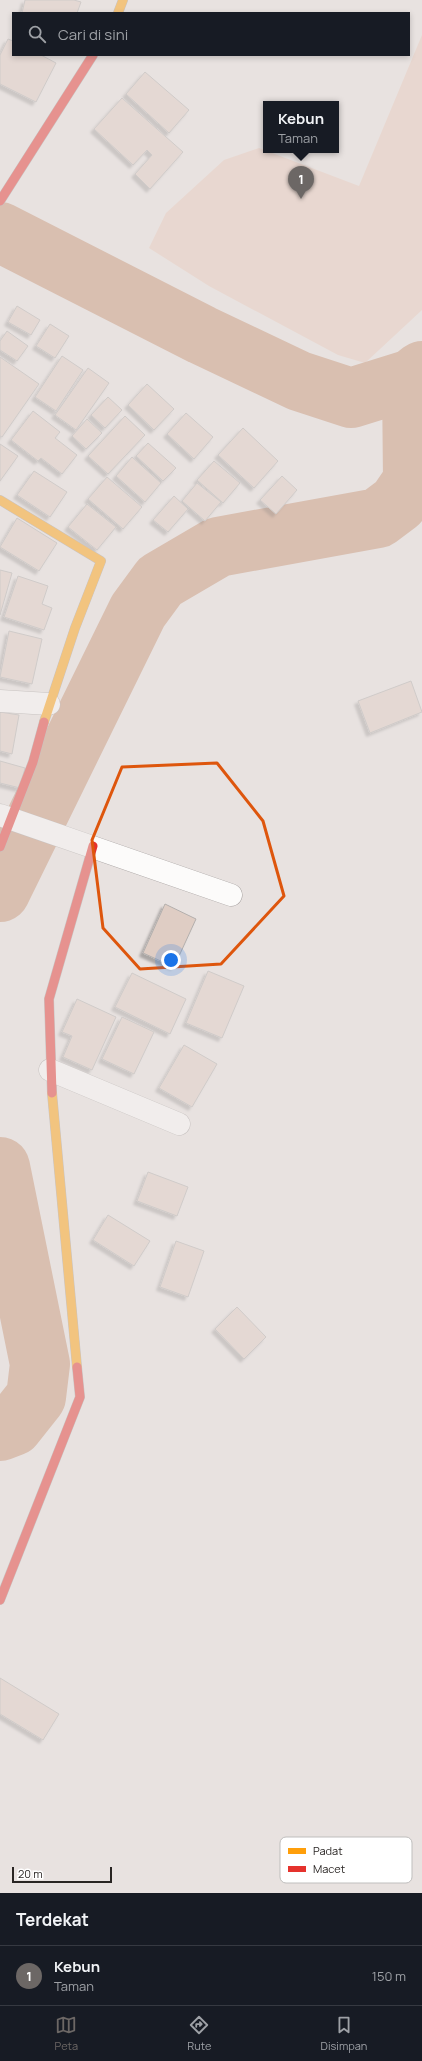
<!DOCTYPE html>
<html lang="id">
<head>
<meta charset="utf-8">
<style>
  :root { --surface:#171b24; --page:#242831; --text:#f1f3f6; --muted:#9ea1a6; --line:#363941; --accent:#6c6765 }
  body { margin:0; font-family:Manrope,sans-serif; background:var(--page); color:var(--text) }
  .scale { position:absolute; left:12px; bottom:10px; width:100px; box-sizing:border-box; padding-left:4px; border:2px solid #292523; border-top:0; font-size:11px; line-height:14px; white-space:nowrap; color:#292523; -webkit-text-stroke:3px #fff; paint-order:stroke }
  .you { position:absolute; left:171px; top:960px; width:14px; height:14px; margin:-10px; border:3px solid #fff; border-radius:50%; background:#1a73e8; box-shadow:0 0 0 6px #1a73e833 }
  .badge { display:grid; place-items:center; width:26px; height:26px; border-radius:50%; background:var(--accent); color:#fff; font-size:13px; font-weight:700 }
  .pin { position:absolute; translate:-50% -33px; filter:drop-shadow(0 1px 2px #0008) }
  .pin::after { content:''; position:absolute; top:21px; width:14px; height:12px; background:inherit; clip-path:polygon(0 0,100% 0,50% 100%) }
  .popup { position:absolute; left:263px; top:101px; width:76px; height:52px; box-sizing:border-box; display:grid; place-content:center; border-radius:0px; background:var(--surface); filter:drop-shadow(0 1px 3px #0005); font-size:13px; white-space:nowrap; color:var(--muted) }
  .popup b { font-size:15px; color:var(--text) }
  .popup::after { content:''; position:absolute; left:50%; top:100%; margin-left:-8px; border:8px solid transparent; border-top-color:var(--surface) }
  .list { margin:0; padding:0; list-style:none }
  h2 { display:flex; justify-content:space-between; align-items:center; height:52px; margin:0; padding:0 16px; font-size:17px }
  h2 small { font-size:13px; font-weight:400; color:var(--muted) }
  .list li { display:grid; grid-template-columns:26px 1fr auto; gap:12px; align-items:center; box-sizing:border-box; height:60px; padding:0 16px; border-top:1px solid var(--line) }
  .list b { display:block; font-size:15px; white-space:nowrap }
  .list p { margin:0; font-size:13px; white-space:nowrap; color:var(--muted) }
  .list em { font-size:13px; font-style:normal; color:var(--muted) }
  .icon { flex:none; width:22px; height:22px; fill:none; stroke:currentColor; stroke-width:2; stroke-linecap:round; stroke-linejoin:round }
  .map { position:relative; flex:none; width:422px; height:1893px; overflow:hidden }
  .search { position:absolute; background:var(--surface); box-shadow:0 2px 6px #0003; left:12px; right:12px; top:12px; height:44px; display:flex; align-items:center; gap:10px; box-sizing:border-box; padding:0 14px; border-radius:0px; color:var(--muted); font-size:15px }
  .sheet { height:112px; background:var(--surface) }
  nav { display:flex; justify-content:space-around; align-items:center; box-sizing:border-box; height:56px; border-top:1px solid var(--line); background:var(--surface); font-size:11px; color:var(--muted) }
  nav a { display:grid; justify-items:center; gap:2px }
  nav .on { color:var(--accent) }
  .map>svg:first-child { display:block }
  .green { fill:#e9cbbc }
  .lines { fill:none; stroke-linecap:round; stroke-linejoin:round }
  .river { stroke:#c79476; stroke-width:60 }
  .building { fill:#dfcdc4; stroke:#b3afad; filter:url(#shadow) }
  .street-casing { stroke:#a49f9e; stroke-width:23 }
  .slow-casing { stroke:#a49f9e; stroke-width:10 }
  .jam-casing { stroke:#a49f9e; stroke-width:10 }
  .street { stroke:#fcfbfa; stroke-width:22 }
  .slow { stroke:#ff9f0a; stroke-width:9 }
  .jam { stroke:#e5322d; stroke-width:9 }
  .marked { fill:none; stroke:#de560d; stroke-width:3; stroke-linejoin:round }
  .key { fill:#fff; stroke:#bfbebd; stroke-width:1 }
  .key-label { font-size:11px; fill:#292523 }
</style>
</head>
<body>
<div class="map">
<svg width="422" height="1893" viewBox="0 0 422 1893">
  <defs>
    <filter id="shadow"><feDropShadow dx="-3.5" dy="3.5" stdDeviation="1" flood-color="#0004"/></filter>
  </defs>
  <rect width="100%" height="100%" fill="#e8e2e0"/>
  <path class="green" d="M422 35V310L365 363 338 355 209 286 149 248 166 213 224 160 259 148 359 186Z"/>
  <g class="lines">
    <path class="river" d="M0 232 202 335 299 381 351 398 412 379
      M0 892 138 611 160 581 218 547 378 518 398 503 413 481 412 379 422 371
      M0 1167 40 1364 36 1397 13 1426 0 1431"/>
  </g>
  <path class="building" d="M25 0H74L81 2 77 13H22Z
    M8 39 13 41V55H41L56 63 36 102 0 84V55Z
    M145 72 189 110 169 133 126 94Z
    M122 98 183 152 150 189 135 174 152 155 147 150 133 165 94 129Z
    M17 306 40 320 31 335 8 322Z
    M50 324 69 336 55 358 36 346Z
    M7 331 28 346 17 361 0 350V341Z
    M62 356 83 370 56 411 35 397Z
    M0 357 39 384 2 437 0 436Z
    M88 368 109 383 76 430 55 415Z
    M147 384 174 409 154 430 128 405Z
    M108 397 122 410 105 428 91 415Z
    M33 411 60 432 55 438 77 455 62 474 41 458 38 461 11 440Z
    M186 413 213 437 194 459 167 434Z
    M125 416 145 435 108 474 88 456Z
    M87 419 102 433 86 449 72 436Z
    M243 428 278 461 254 488 218 455Z
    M148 443 176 468 163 481 136 456Z
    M0 444 18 456 0 481Z
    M132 457 161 483 145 502 116 476Z
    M214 461 240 483 223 503 197 480Z
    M34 471 67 492 50 517 17 495Z
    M282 476 297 490 276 514 260 500Z
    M107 477 142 507 123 529 88 499Z
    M197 483 221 502 205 521 182 501Z
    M174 496 188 509 168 532 153 520Z
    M87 504 116 527 97 550 68 527Z
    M17 518 57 543 39 571 0 547Z
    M0 570 12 573 0 615Z
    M18 576 48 586 42 604 52 608 44 630 4 617Z
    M9 631 42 639 32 684 0 677Z
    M411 681 422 712 370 733 358 701Z
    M0 712 19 715 12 754 0 751Z
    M0 761 25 768 20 788 0 783Z
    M165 904 196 919 174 967 143 953Z
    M208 971 244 986 222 1038 186 1023Z
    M132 973 186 999 170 1034 115 1007Z
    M77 999 116 1017 92 1070 63 1057 72 1036 62 1032Z
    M122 1017 154 1032 134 1074 102 1059Z
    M184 1045 217 1064 192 1107 159 1088Z
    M148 1172 188 1187 177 1216 137 1201Z
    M108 1215 150 1241 134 1266 93 1240Z
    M176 1241 204 1251 188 1297 160 1287Z
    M237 1307 266 1337 244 1359 215 1329Z
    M0 1678 59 1714 43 1740 0 1714Z"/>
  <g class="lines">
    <defs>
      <path id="street" d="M0 701 49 704
        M0 815 231 895
        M50 1070 179 1124"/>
      <path id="slow" d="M118 13 123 0
        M0 500 101 561 75 628 44 722
        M52 1093 77 1367"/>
      <path id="jam" d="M0 201 93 55
        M0 847 33 762 44 722
        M52 1093 49 999 93 846
        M0 1600 80 1397 77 1367"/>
    </defs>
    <use href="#street" class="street-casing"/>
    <use href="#slow" class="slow-casing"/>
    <use href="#jam" class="jam-casing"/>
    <use href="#street" class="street"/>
    <use href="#slow" class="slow"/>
    <use href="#jam" class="jam"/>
  </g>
  <path d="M0 0H422V1893H0ZM217 763 263 821 284 896 221 964 140 969 103 928 92 840 122 767Z" fill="#e8e2e0" fill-opacity=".55" fill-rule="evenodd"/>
  <path class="marked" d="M217 763 263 821 284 896 221 964 140 969 103 928 92 840 122 767Z"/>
  <rect x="280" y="1837" width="132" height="46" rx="6" class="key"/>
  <rect x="288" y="1848" width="18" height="6" fill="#ff9f0a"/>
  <rect x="288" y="1866" width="18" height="6" fill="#e5322d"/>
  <g class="key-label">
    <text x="313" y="1855">Padat</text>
    <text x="313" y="1873">Macet</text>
  </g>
</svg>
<div class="scale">20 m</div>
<div class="you"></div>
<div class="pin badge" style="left:301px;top:199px">1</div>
<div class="popup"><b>Kebun</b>Taman</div>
<div class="search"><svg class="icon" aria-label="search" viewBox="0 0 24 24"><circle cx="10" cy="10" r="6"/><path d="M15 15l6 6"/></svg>Cari di sini</div>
</div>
<section class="sheet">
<h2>Terdekat<small></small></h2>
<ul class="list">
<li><span class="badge">1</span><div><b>Kebun</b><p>Taman</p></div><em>150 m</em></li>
</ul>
</section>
<nav>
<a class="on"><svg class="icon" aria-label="map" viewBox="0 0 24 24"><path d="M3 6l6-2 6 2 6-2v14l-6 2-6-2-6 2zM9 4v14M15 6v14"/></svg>Peta</a>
<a><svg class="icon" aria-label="directions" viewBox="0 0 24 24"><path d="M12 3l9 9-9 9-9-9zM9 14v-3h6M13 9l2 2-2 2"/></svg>Rute</a>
<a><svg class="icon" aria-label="saved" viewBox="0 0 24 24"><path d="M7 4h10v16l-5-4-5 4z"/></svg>Disimpan</a>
</nav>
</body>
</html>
